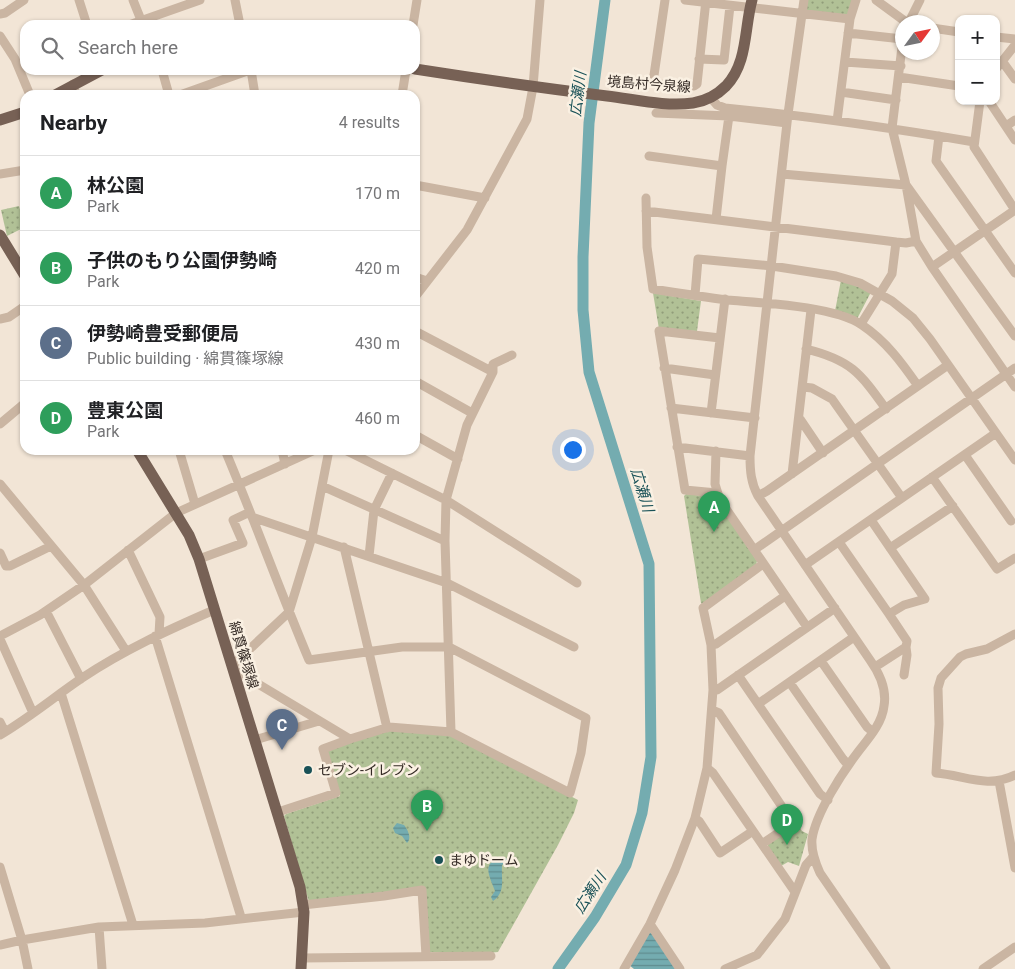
<!DOCTYPE html>
<html lang="en">
<head>
<meta charset="utf-8">
<style>
  :root { --surface:#fff; --page:#f6f6f6; --text:#202124; --muted:#757577; --line:#e0e0e0; --accent:#0f766e }
  body { margin:0; font-family:Roboto,"Noto Sans JP",sans-serif; background:var(--page); color:var(--text) }
  .controls { position:absolute; right:15px; top:15px; display:grid; overflow:hidden; border-radius:10px; box-shadow:0 1px 4px #0004 }
  .controls button { width:45px; height:45px; display:grid; place-items:center; padding:0; border:0; border-bottom:1px solid var(--line); background:var(--surface); color:var(--text); font:25px sans-serif }
  .compass { position:absolute; left:895px; top:15px; width:45px; height:45px; border-radius:50%; background:var(--surface); box-shadow:0 1px 4px #0004; rotate:57deg }
  .you { position:absolute; left:572px; top:449px; width:18px; height:18px; margin:-12px; border:4px solid #fff; border-radius:50%; background:#1a73e8; box-shadow:0 0 0 8px #1a73e833 }
  .badge { display:grid; place-items:center; width:32px; height:32px; border-radius:50%; background:var(--accent); color:#fff; font-size:16px; font-weight:700 }
  .pin { position:absolute; translate:-50% -41px; filter:drop-shadow(0 1px 2px #0008) }
  .pin::after { content:''; position:absolute; top:26px; width:18px; height:15px; background:inherit; clip-path:polygon(0 0,100% 0,50% 100%) }
  .list { margin:0; padding:0; list-style:none }
  h2 { display:flex; justify-content:space-between; align-items:center; height:65px; margin:0; padding:0 20px; font-size:21px }
  h2 small { font-size:16px; font-weight:400; color:var(--muted) }
  .list li { display:grid; grid-template-columns:32px 1fr auto; gap:15px; align-items:center; box-sizing:border-box; height:75px; padding:0 20px; border-top:1px solid var(--line) }
  .list b { display:block; font-size:19px; white-space:nowrap }
  .list p { margin:0; font-size:16px; white-space:nowrap; color:var(--muted) }
  .list em { font-size:16px; font-style:normal; color:var(--muted) }
  .icon { flex:none; width:28px; height:28px; fill:none; stroke:currentColor; stroke-width:2; stroke-linecap:round; stroke-linejoin:round }
  .map { position:relative; flex:none; width:1015px; height:969px; overflow:hidden }
  .search { position:absolute; background:var(--surface); box-shadow:0 1px 4px #0004; left:20px; top:20px; width:400px; height:55px; display:flex; align-items:center; gap:12px; box-sizing:border-box; padding:0 18px; border-radius:15px; color:var(--muted); font-size:19px }
  .panel { position:absolute; background:var(--surface); box-shadow:0 1px 4px #0004; left:20px; top:90px; width:400px; height:365px; border-radius:15px }
  .map>svg:first-child { display:block }
  .park { fill:url(#park-dots) }
  .water { fill:url(#water-rules) }
  .lines { fill:none; stroke-linecap:round; stroke-linejoin:round }
  .river { stroke:#74acb0; stroke-width:11 }
  .minor { stroke:#cab5a2; stroke-width:9 }
  .major { stroke:#776155; stroke-width:11 }
  .poi-dot { fill:#195157; stroke:#faf0e2; stroke-width:2 }
  .labels { text-anchor:middle; stroke-width:5; stroke-linejoin:round; paint-order:stroke }
  .street-label { font-size:14px; fill:#342a25; stroke:#faf0e2 }
  .poi-label { font-size:14px; fill:#342a25; stroke:#faf0e2; text-anchor:start }
  .water-label { font-size:15px; font-style:italic; fill:#195157; stroke:#faf0e2 }
</style>
</head>
<body>
<div class="map">
<svg width="1015" height="969" viewBox="0 0 1015 969">
  <defs>
    <pattern id="park-dots" width="8" height="8" patternUnits="userSpaceOnUse" patternTransform="scale(1.25)"><rect width="8" height="8" fill="#b1c196"/><path d="M2 2h.1M6 6h.1" fill="none" stroke="#919d7a" stroke-width="1.8" stroke-linecap="round"/></pattern>
    <pattern id="water-rules" width="6" height="5" patternUnits="userSpaceOnUse" patternTransform="scale(1.25)"><rect width="6" height="5" fill="#74acb0"/><path d="M0 2.5h6" fill="none" stroke="#608c8f"/></pattern>
  </defs>
  <rect width="100%" height="100%" fill="#f2e5d6"/>
  <path class="park" d="M807 0H853L849 14 844 16 808 12 805 7Z
    M19 206 25 227 7 236 1 210Z
    M841 280 871 292 857 319 835 311Z
    M653 293 701 301 697 331 659 329Z
    M686 494 714 497 757 561 756 565 702 604 701 603 684 496Z
    M389 730 453 735 578 800 574 813 558 845 498 952 488 953 429 952 425 889 309 902 284 816 286 814 340 796 326 751Z
    M797 824 802 831 808 834 799 866 788 862 781 866 768 847V842Z"/>
  <path class="water" d="M397 823 404 825C408 830 412 838 407 843L402 836 395 833 393 828Z
    M502 858 511 859 502 865C501 879 506 892 493 901L491 897 495 891C490 877 480 862 502 858Z
    M648 933H653L677 969H634L629 965Z"/>
  <g class="lines">
    <path class="river" d="M558 969 595 917 626 865 642 813 651 757 649 564 589 372 583 310V257L589 123 605 0"/>
    <path class="minor" d="M79 0 87 25
      M133 0 143 25
      M235 0 240 25
      M665 0 653 82 656 84 694 86 697 84 706 0
      M685 0 850 19
      M804 0 788 114 750 456C750 471 751 483 758 496L870 660C880 674 887 689 884 706 882 724 868 739 858 752 842 773 816 813 812 839 811 851 815 862 820 873L886 969
      M876 0 906 22
      M0 14 5 13 24 0
      M909 22 920 0
      M129 25 200 0
      M413 25 417 0
      M932 28 959 32
      M848 33 902 39
      M0 36 15 59 30 95
      M996 37 1015 39
      M902 47 892 128 906 185 916 241 932 267 1015 387
      M699 59 724 60 730 6
      M1002 61 1015 79
      M845 62 901 66
      M996 69 1015 45
      M162 70 169 95
      M251 70 255 95
      M899 77 959 86
      M73 84 76 95
      M841 92 896 100
      M180 95 250 70
      M402 95 406 70
      M711 98 717 105 725 108C808 116 891 128 974 142
      M980 101 974 147 1015 210
      M989 101 1015 140
      M656 113 729 116 787 123
      M837 121 850 19 856 0
      M1006 126 1015 120
      M939 136 936 161 1015 273
      M649 156 722 166 729 116
      M0 174 25 170
      M782 174 906 185 1015 336
      M415 185 485 198
      M646 198 647 247 653 289C678 293 703 297 728 300 763 303 834 306 862 325 886 341 902 363 918 386
      M646 211 896 242 906 243 916 241
      M716 219 722 166
      M932 267 1015 210
      M415 277 427 281
      M695 295 698 259 772 266 836 276 860 283 892 301 913 318 930 339 1015 460
      M415 297 467 230 527 119 533 87 540 0
      M0 319 9 317 25 306
      M861 324 892 274 896 242
      M415 331 493 372
      M806 349C851 360 860 373 886 409
      M664 368 715 375
      M415 381 472 413
      M803 387 812 388 832 399 902 498
      M671 408 755 418
      M711 413 725 299
      M800 419 823 453
      M0 424 25 403
      M415 435 458 459
      M677 447 750 456
      M179 450 195 504
      M225 450C254 519 280 591 309 660L402 647H449L586 718 581 753 570 793 451 732 389 727 350 739 233 669 235 663 289 612 312 537 329 450
      M282 450 285 464
      M345 450 446 500 577 583
      M716 451 715 484 720 500 807 627
      M965 455 1011 521
      M792 474 811 310
      M932 477 997 569 1015 558
      M0 484 84 585 126 651
      M322 486 445 541
      M717 493 685 490 659 331 720 338
      M758 496 767 491 948 365
      M252 517 447 583 574 647
      M871 520 925 599 904 605 889 614 907 641 906 647 875 667
      M839 542 889 614
      M344 547 387 728
      M890 548 953 506
      M128 550 160 617 159 634
      M754 550 1015 368
      M0 553 6 566H10L51 546
      M369 556 374 510 392 473
      M199 559 243 543 233 520 250 512
      M805 565 996 433
      M46 611 81 679
      M1015 634 987 649 966 654 960 657 941 678 938 688 939 724 936 773C964 775 987 789 1015 775
      M0 636 40 615 84 585 176 513 315 450
      M155 636 241 917
      M0 639 33 713
      M711 645 716 644 785 596
      M821 661 867 727 873 732
      M738 675 820 794 828 800
      M904 675 907 655 906 647
      M790 683 843 759 848 765
      M713 690H717L835 608
      M61 693 133 925
      M758 704 854 637
      M712 710 719 713 793 823 762 844
      M0 722 5 732
      M451 732 445 541 446 500 467 425 493 372V364L512 355
      M0 735C29 718 54 697 82 678 124 650 168 630 214 610
      M255 740 319 721
      M707 768 713 773 795 892
      M999 781 1015 868
      M278 812 336 793 323 749 350 739
      M695 818 699 821 720 853 753 831
      M0 867 22 940 28 969
      M303 905 384 896 422 890 426 956
      M650 924 680 969
      M99 927 102 969
      M0 945 22 940 99 927 205 923 304 912
      M302 958 491 956
      M624 969 650 924 675 870 695 818 707 768 713 690 711 645 703 608 763 564
      M725 969 757 955 785 919 806 865 813 857
      M983 969 1015 947"/>
    <path class="major" d="M415 69C479 79 542 88 607 96 634 99 665 107 693 103 706 101 717 95 726 86 748 63 744 29 752 0
      M55 95 102 70
      M0 120 25 112
      M0 235 25 276
      M137 450 189 535 199 559 300 887 304 912 301 969"/>
  </g>
  <g class="poi-dot">
    <circle cx="308" cy="770" r="5"/>
    <circle cx="439" cy="860" r="5"/>
  </g>
  <g class="labels">
    <g class="street-label">
      <text transform="translate(649 84) rotate(4)" y="5">境島村今泉線</text>
      <text transform="translate(244 655) rotate(73)" y="5">綿貫篠塚線</text>
    </g>
    <g class="poi-label">
      <text x="318" y="775">セブン-イレブン</text>
      <text x="449" y="865">まゆドーム</text>
    </g>
    <g class="water-label">
      <text transform="translate(578 94) rotate(-83)" y="5">広瀬川</text>
      <text transform="translate(642 490) rotate(73)" y="5">広瀬川</text>
      <text transform="translate(590 893) rotate(-57)" y="5">広瀬川</text>
    </g>
  </g>
</svg>
<div class="controls">
<button>+</button>
<button>−</button>
</div>
<svg class="compass" viewBox="-18 -18 36 36"><path d="M0-13l5 13h-10z" fill="#e53935"/><path d="M0 13l5-13h-10z" fill="#757577"/></svg>
<div class="you"></div>
<div class="pin badge" style="left:714px;top:532px;background:#2e9e5b">A</div>
<div class="pin badge" style="left:427px;top:831px;background:#2e9e5b">B</div>
<div class="pin badge" style="left:282px;top:750px;background:#5c6f8a">C</div>
<div class="pin badge" style="left:787px;top:845px;background:#2e9e5b">D</div>
<div class="search"><svg class="icon" aria-label="search" viewBox="0 0 24 24"><circle cx="10" cy="10" r="6"/><path d="M15 15l6 6"/></svg>Search here</div>
<section class="panel">
<h2>Nearby<small>4 results</small></h2>
<ul class="list">
<li><span class="badge" style="background:#2e9e5b">A</span><div><b>林公園</b><p>Park</p></div><em>170 m</em></li>
<li><span class="badge" style="background:#2e9e5b">B</span><div><b>子供のもり公園伊勢崎</b><p>Park</p></div><em>420 m</em></li>
<li><span class="badge" style="background:#5c6f8a">C</span><div><b>伊勢崎豊受郵便局</b><p>Public building · 綿貫篠塚線</p></div><em>430 m</em></li>
<li><span class="badge" style="background:#2e9e5b">D</span><div><b>豊東公園</b><p>Park</p></div><em>460 m</em></li>
</ul>
</section>
</div>
</body>
</html>
